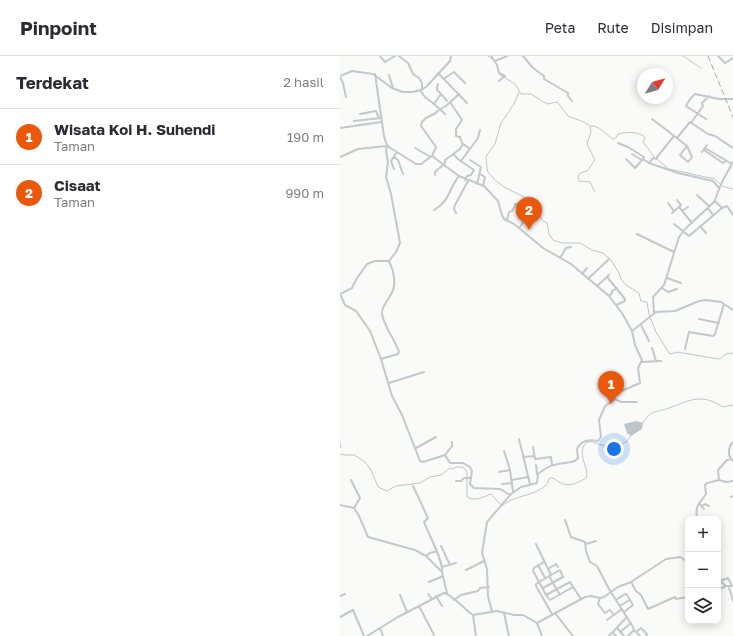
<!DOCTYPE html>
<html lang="id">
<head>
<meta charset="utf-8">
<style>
  :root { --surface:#fff; --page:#f7f7f7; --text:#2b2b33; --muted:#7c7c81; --line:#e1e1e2; --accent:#ea580c }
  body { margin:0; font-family:"Golos Text",sans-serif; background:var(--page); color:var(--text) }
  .controls { position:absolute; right:12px; bottom:12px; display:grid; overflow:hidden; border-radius:8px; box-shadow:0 2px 10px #0003 }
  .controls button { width:36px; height:36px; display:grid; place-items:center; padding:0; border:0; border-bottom:1px solid var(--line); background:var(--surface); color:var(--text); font:20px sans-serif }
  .compass { position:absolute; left:297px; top:12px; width:36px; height:36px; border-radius:50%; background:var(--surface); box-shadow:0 2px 10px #0003; rotate:53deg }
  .you { position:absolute; left:274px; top:393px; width:14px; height:14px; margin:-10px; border:3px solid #fff; border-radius:50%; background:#1a73e8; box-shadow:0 0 0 6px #1a73e833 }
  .badge { display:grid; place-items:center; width:26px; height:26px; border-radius:50%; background:var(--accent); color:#fff; font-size:13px; font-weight:700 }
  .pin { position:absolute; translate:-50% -33px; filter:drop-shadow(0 1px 2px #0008) }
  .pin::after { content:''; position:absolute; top:21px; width:14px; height:12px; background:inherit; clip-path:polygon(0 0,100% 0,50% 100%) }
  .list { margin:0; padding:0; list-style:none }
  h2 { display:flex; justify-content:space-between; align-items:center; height:52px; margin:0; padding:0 16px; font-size:17px }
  h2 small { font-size:13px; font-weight:400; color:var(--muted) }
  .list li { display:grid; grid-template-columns:26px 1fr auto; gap:12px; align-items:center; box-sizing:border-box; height:56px; padding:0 16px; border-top:1px solid var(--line) }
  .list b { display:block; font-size:15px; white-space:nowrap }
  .list p { margin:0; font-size:13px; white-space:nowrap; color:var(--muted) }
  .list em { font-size:13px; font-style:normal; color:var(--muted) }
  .icon { flex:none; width:22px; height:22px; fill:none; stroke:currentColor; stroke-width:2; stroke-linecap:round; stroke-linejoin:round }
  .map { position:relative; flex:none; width:393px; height:580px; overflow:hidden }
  header { display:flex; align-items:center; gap:24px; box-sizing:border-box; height:56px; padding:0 20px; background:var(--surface); border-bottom:1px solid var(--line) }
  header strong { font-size:19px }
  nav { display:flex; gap:22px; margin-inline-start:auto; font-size:14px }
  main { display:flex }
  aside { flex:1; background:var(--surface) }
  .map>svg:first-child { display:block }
  .water { fill:#bbc7cb }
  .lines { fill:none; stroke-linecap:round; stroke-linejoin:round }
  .stream { stroke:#bbc7cb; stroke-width:1 }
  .minor { stroke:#c3c8cc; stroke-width:2 }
  .rail { stroke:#a2aab0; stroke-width:1; stroke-dasharray:6 3; stroke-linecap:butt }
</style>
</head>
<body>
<header>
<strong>Pinpoint</strong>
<nav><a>Peta</a><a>Rute</a><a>Disimpan</a></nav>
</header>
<main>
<aside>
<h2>Terdekat<small>2 hasil</small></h2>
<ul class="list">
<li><span class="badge">1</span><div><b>Wisata Koi H. Suhendi</b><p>Taman</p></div><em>190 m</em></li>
<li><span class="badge">2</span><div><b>Cisaat</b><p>Taman</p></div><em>990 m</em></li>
</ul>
</aside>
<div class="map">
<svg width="393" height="580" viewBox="0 0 393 580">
  <rect width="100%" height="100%" fill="#fafaf8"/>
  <path class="water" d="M296 365 303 367 302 373 291 380 287 377 284 368Z"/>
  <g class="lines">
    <path class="stream" d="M148 0 152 3
      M343 0 361 12
      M159 18 175 28 181 38H191L207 48 217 46 228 60 244 66 250 70 251 76 247 88 255 104 247 115 240 117 238 121 239 125 250 126 255 136
      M179 36 174 48 161 67 155 88 147 99 146 102 147 112 148 116 154 123 164 131 184 141 190 145 195 153 203 165 207 167 209 178 213 184 222 187H240L252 194 263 197 271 204 279 217 281 223 286 229 299 237 301 245 307 246 309 258 316 276 329 297 331 298 337 296 379 303 386 298 393 297
      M251 70C259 69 266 79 273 83L277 81 278 78C287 76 297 75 305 81L303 86 315 102
      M318 104 329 113 375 123 382 130 393 133
      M303 367C311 353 316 357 329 352 351 344 361 337 383 351L393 349
      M0 388 1 391 0 392
      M0 398 4 399H14L25 406 31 414 38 431 47 435 56 430 80 427 90 421 101 419 110 412 112 413 117 411H123L127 416V441C135 446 143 441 151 438L162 450C174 439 192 441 205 430 208 428 208 424 210 422 215 422 215 424 219 426 228 432 238 427 246 422L247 419C247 409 240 403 243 392 244 389 246 386 249 386 253 385 257 388 261 389 271 391 288 390 291 379"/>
    <path class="minor" d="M40 0 45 6 55 0
      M59 0 68 7 73 18 79 22 82 27V33
      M151 0 157 9 159 17 165 20 159 25
      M183 0 193 12 204 20V23L228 37V40L232 45
      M378 0 385 7 393 2
      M155 5 167 0
      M98 17 127 47
      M35 18 44 80 46 87 49 91 76 108H81L92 100 119 120 144 130 158 145 162 159 164 163 174 168 203 192 231 208 269 240 282 257 292 275 295 289 302 304 298 312 300 327 277 337 274 344 265 350 259 364 261 381 258 385C249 383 241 384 237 393L238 402 235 405C219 409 212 406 198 418L197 427 181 431 171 438 147 466 142 497 147 513 148 540 152 556
      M49 19 53 32
      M0 20 12 15 33 18 52 32 63 36H72L81 34 86 31 110 5 111 0
      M0 21 3 27 6 41
      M105 22 114 16 125 27
      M80 34 85 41 94 48 101 38 97 34V31L98 28
      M101 38 107 45
      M110 46 122 64 116 73V80L120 81 122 87 130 93
      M94 48 105 58
      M20 58 36 55 39 62
      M312 63 337 82 350 66 368 78 375 80 393 92
      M366 63 346 50 350 43 355 38 379 43H393
      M14 65 41 62
      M351 67 363 50 362 47 369 40
      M0 72 41 66
      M337 82 347 90 352 101 348 106 340 99 347 90
      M278 87 288 91 304 101 303 103 309 107 338 117 373 125 379 132
      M75 92 89 100
      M365 92 392 108
      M364 94 383 107 386 105
      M362 96 367 89
      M113 98 119 104 134 114 131 119 127 120 125 124
      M292 98 302 104
      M92 100 96 91 81 70 82 66 86 62 96 57 97 55 106 50 119 38
      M0 101 18 93 47 90
      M54 101 58 104 63 118
      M286 103 295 112 303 103
      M130 104 141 111 137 128
      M121 105 138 82 140 74
      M309 107 313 102 317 103V101L334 80
      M54 113 51 105 57 96
      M140 118 145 121 143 130
      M95 119V116L105 107V104L120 93 123 88
      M357 139 369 150
      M337 144 341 149 339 151
      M375 145 382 152 387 150 393 159
      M328 147 334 155
      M175 148 184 157 183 167 179 172
      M368 152 373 159
      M94 154C110 145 109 132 119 120
      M342 155 348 151
      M116 157 114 153 115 149 128 125
      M332 157 339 151 352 167
      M167 164 169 156 172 155 176 148H180
      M334 168 349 180 382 152
      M360 170 366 177
      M297 178 334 196
      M220 202 226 192 231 191
      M49 205H35L27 208 17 222 12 232 0 238 5 249 16 255 30 275 41 303 52 340 62 359 80 405 83 406 105 399 110 407H123L130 411 132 415 130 428 134 432 160 433 170 439
      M242 218 247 212
      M267 221 285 243V245L276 249
      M327 222 341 227
      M248 223 269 203
      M257 230 269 219
      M322 232 328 236 337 233
      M269 240 272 237V235L277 232
      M314 257 313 241 324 229 339 181 347 171 374 146 382 126 393 106
      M359 263 379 267
      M301 269 309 285
      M292 275 316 256 335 255 359 245 366 244 381 246 393 254
      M312 292 316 305
      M345 293 349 276 373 280 375 278 384 248
      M41 303 58 298 59 296C55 283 44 271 42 258 41 251 48 245 51 238 57 229 54 215 49 205L56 196 60 187 51 138 46 121 48 106 46 95 47 89
      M302 306 321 305
      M49 327 84 316
      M275 343 281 346H297
      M179 383 190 428
      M393 386C388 391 387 400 393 405
      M193 391 195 403 211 401 212 409
      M76 392 96 381
      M164 395 170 414 173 436
      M105 399 112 390V386
      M183 401 194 400
      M196 409 197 418
      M159 416 170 414
      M11 424 20 442 14 452
      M172 424 188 421
      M379 424 386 426 393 425
      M116 425H121L124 422H131
      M162 428 172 427
      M73 430 88 462 84 466C88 477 104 506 102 516
      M391 441 393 440
      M359 447 364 453
      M0 449 14 452 19 460 28 481 75 494 86 500 102 516 107 537
      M362 450 365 448 369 450
      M357 463C355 449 359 448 366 438L365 429 367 427 379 424 378 414 387 404 391 403
      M225 464 231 481 245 486 246 495 250 506 257 510 269 533 293 571 294 574 288 580
      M196 488 211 519 199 526 206 539 230 526 241 543
      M246 488 256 485
      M101 490 110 509
      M86 500 90 497 97 495
      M204 506 194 512 193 515 199 526 196 528V530L212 558
      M198 509 205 522
      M102 511 116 507
      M208 513 216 508 218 511
      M126 514 144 505
      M209 520 220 539
      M378 523 386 530H392
      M380 525 388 522 392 530
      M89 526 103 520
      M291 526 296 535 301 539 308 553 335 541 336 543 348 541
      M389 531 393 545
      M203 532 223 521 220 514 211 519
      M378 534 386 530
      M88 538 92 543
      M60 539 67 556
      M206 539 210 544 233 531
      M0 540 5 538
      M96 540 102 550
      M260 542 258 548 265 557 270 554 274 559
      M114 544 121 539 138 535 140 532 149 531
      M276 544 285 538 287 539 293 549 284 556
      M281 549 290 544
      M79 550 94 579
      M164 557 169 580
      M215 557 233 580
      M133 559 136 580
      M0 561 13 554 24 580
      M267 564 282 553
      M197 567 202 580
      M40 572 43 580
      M277 572 284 580
      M295 575 300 580
      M280 576 291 567
      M296 576 301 572 307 578 306 580
      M273 577 276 580
      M27 580 58 561 104 537C112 538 125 554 133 559L157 555 174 559H183L197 567 245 541 251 540 260 542 264 541 278 531 291 526 326 503 340 501 348 506
      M269 580C276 573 280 568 287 561"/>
    <path class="rail" d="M368 0 393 61"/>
  </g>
</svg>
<div class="controls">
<button>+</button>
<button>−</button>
<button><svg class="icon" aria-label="layers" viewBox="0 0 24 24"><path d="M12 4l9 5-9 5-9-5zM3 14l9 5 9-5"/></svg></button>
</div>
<svg class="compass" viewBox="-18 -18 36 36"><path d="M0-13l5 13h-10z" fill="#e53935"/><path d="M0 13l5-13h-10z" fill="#7c7c81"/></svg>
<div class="you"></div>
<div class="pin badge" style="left:271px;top:348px">1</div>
<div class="pin badge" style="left:189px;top:174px">2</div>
</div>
</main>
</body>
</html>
